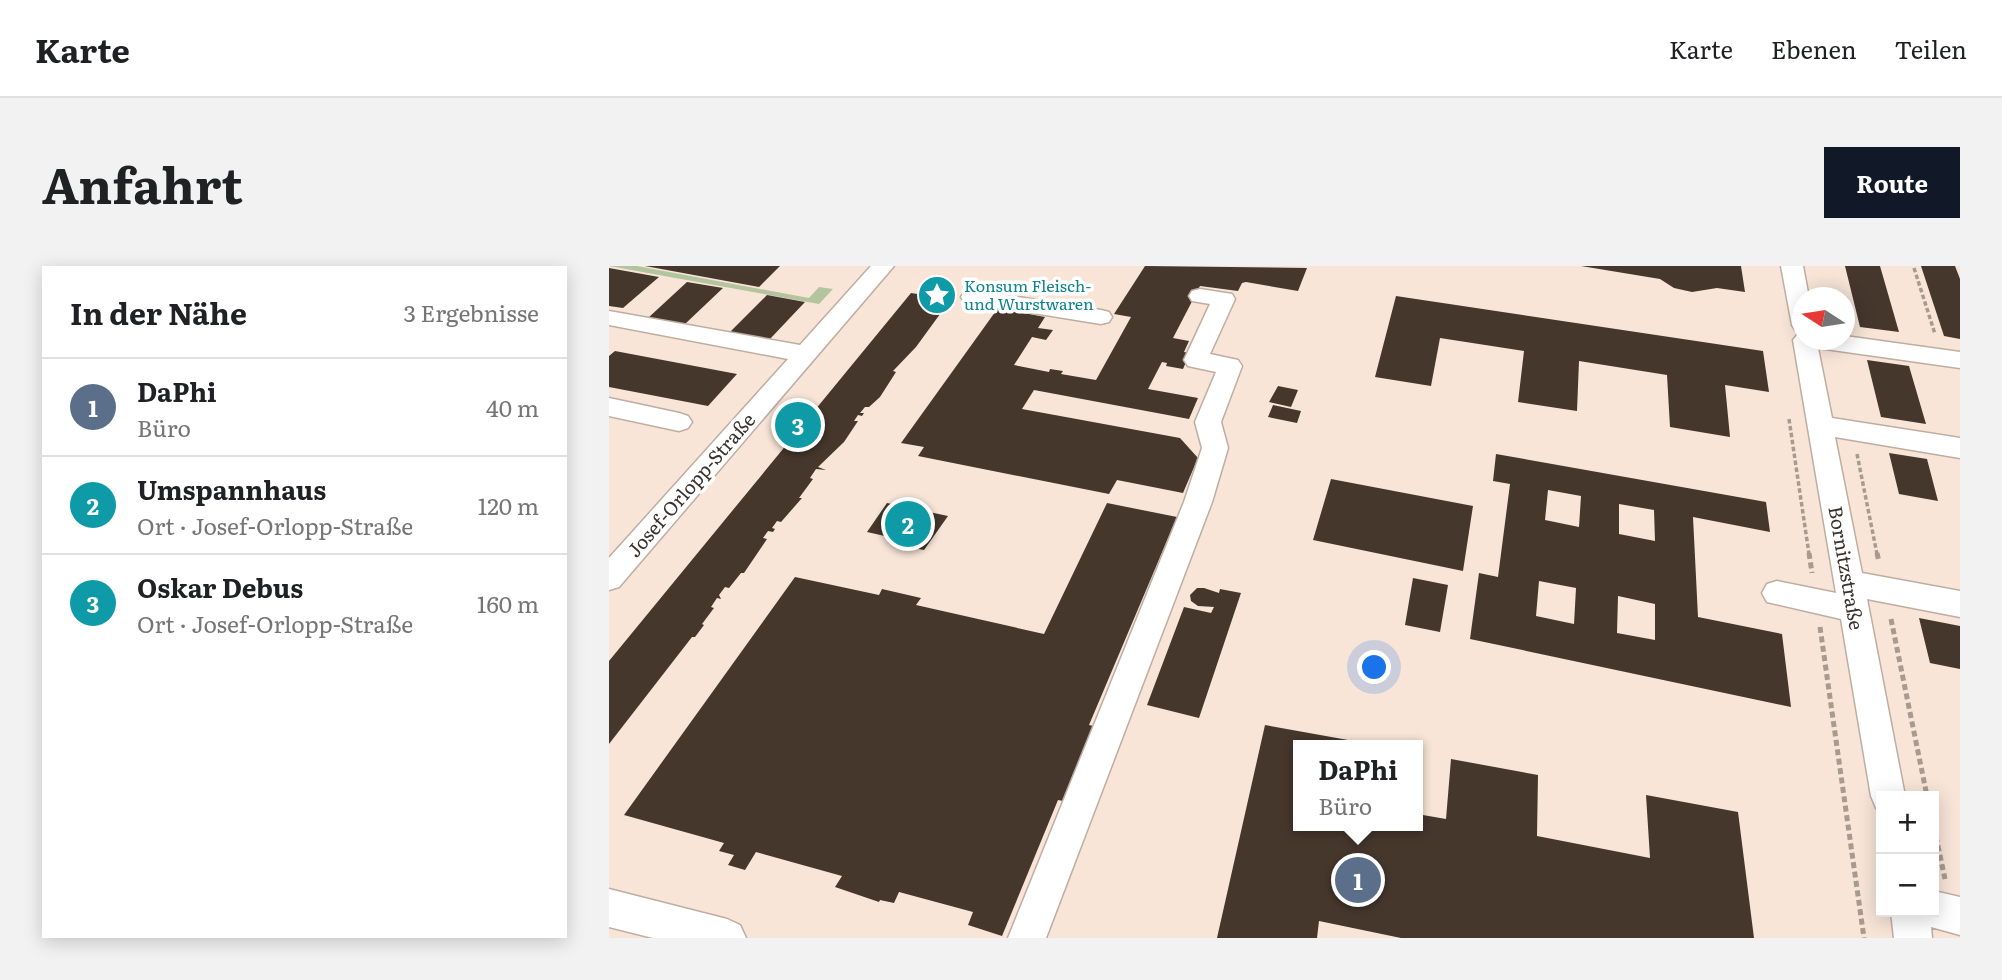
<!DOCTYPE html>
<html lang="de">
<head>
<meta charset="utf-8">
<style>
  :root { --surface:#fff; --page:#f2f2f2; --text:#202124; --muted:#757577; --line:#e0e0e0; --accent:#111827 }
  body { margin:0; font-family:Literata,serif; background:var(--page); color:var(--text) }
  .controls { position:absolute; right:21px; bottom:21px; display:grid; overflow:hidden; border-radius:0px; box-shadow:0 4px 18px #0003 }
  .controls button { width:63px; height:63px; display:grid; place-items:center; padding:0; border:0; border-bottom:2px solid var(--line); background:var(--surface); color:var(--text); font:35px sans-serif }
  .compass { position:absolute; left:1183px; top:21px; width:63px; height:63px; border-radius:50%; background:var(--surface); box-shadow:0 4px 18px #0003; rotate:282deg }
  .you { position:absolute; left:766px; top:402px; width:24px; height:24px; margin:-18px; border:5px solid #fff; border-radius:50%; background:#1a73e8; box-shadow:0 0 0 10px #1a73e833 }
  .badge { display:grid; place-items:center; width:46px; height:46px; border-radius:50%; background:var(--accent); color:#fff; font-size:23px; font-weight:700 }
  .pin { position:absolute; translate:-50% -50%; border:4px solid #fff; box-shadow:0 2px 7px #0006 }
  .popup { position:absolute; left:684px; top:474px; width:130px; height:91px; box-sizing:border-box; display:grid; place-content:center; border-radius:0px; background:var(--surface); filter:drop-shadow(0 2px 5px #0005); font-size:23px; white-space:nowrap; color:var(--muted) }
  .popup b { font-size:26px; color:var(--text) }
  .popup::after { content:''; position:absolute; left:50%; top:100%; margin-left:-14px; border:14px solid transparent; border-top-color:var(--surface) }
  .list { margin:0; padding:0; list-style:none }
  h2 { display:flex; justify-content:space-between; align-items:center; height:91px; margin:0; padding:0 28px; font-size:30px }
  h2 small { font-size:23px; font-weight:400; color:var(--muted) }
  .list li { display:grid; grid-template-columns:46px 1fr auto; gap:21px; align-items:center; box-sizing:border-box; height:98px; padding:0 28px; border-top:2px solid var(--line) }
  .list b { display:block; font-size:26px; white-space:nowrap }
  .list p { margin:0; font-size:23px; white-space:nowrap; color:var(--muted) }
  .list em { font-size:23px; font-style:normal; color:var(--muted) }
  .map { position:relative; flex:none; width:1351px; height:672px; overflow:hidden; border-radius:0px }
  header { display:flex; align-items:center; gap:42px; box-sizing:border-box; height:98px; padding:0 35px; background:var(--surface); border-bottom:2px solid var(--line) }
  header strong { font-size:33px }
  nav { display:flex; gap:38px; margin-inline-start:auto; font-size:24px }
  .intro { display:flex; align-items:center; justify-content:space-between; box-sizing:border-box; height:168px; padding:0 42px }
  h1 { margin:0; font-size:49px }
  .button { padding:18px 32px; border-radius:0px; background:var(--accent); color:#fff; font-size:24px; font-weight:700 }
  main { display:flex; gap:42px; padding:0 42px }
  aside { flex:1; background:var(--surface); border-radius:0px; box-shadow:0 4px 18px #0003 }
  .map>svg:first-child { display:block }
  .green { fill:#b3c59f }
  .building { fill:#46372d; fill-rule:evenodd }
  .lines { fill:none; stroke-linecap:round; stroke-linejoin:round }
  .minor-casing { stroke:#bfada1; stroke-width:3 }
  .path-far1 { stroke:#a89a90; stroke-width:3.5; stroke-dasharray:4.5 2.5; stroke-linecap:butt }
  .path { stroke:#a89a90; stroke-width:5; stroke-dasharray:6 3.5; stroke-linecap:butt }
  .minor { fill:#fff; fill-rule:evenodd }
  .labels { text-anchor:middle; stroke-width:7; stroke-linejoin:round; paint-order:stroke }
  .far-culture-label { font-size:16px; fill:#0d838f; stroke:#fff; text-anchor:start }
  .street-label { font-size:19px; fill:#39322d; stroke:#fff }
</style>
</head>
<body>
<header>
<strong>Karte</strong>
<nav><a>Karte</a><a>Ebenen</a><a>Teilen</a></nav>
</header>
<div class="intro"><h1>Anfahrt</h1><a class="button">Route</a></div>
<main>
<aside>
<h2>In der Nähe<small>3 Ergebnisse</small></h2>
<ul class="list">
<li><span class="badge" style="background:#5c6f8a">1</span><div><b>DaPhi</b><p>Büro</p></div><em>40 m</em></li>
<li><span class="badge" style="background:#0f9aa8">2</span><div><b>Umspannhaus</b><p>Ort · Josef-Orlopp-Straße</p></div><em>120 m</em></li>
<li><span class="badge" style="background:#0f9aa8">3</span><div><b>Oskar Debus</b><p>Ort · Josef-Orlopp-Straße</p></div><em>160 m</em></li>
</ul>
</aside>
<div class="map">
<svg width="1351" height="672" viewBox="0 0 1351 672">
  <rect width="100%" height="100%" fill="#f8e5d8"/>
  <path class="green" d="M0 0H28L200 32 210 21 224 23 210 38Z"/>
  <path class="building" d="M36 0H171L150 21Z
    M536 0 698 2 689 25 637 16 633 17 629 25 591 20 564 72 580 75 575 86 581 87 574 103 557 100 558 97 553 96 539 123 589 132 580 153 425 124 413 143 571 172 589 192 574 227 508 214 500 228 309 190 315 181 292 177 389 42 436 51 429 62 444 64 437 74 423 71 405 99 440 106 441 103 454 105 452 108 487 114 522 51 505 48Z
    M972 0H1132L1136 26 1108 22 1083 26 1065 22 1051 13Z
    M1236 0H1271L1290 66 1251 61Z
    M1312 0H1346L1351 13V73L1335 70Z
    M0 2 50 11 14 42 0 40Z
    M78 16 114 22 76 58 39 52Z
    M302 27 342 33 307 81 284 105 287 106 271 131 260 141H256L251 147H255L253 150 249 149 245 155H249L235 176 209 201 217 204 207 203 201 212 204 213 190 232H193L172 256 168 255 163 262 166 263 164 266 159 265 154 272 158 273 135 307H132L120 322 116 321 110 329 112 333 108 332 102 341 105 342 93 358 95 359 86 371H83L0 478V395Z
    M158 29 196 36 161 73 121 66Z
    M787 30 1154 85 1160 126 1116 119 1121 171 1061 161 1058 109 970 95 968 145 909 136 915 85 831 72 822 120 766 111Z
    M6 85 128 108 99 140 0 121V90Z
    M1258 94 1300 100 1317 158 1272 151Z
    M669 120 689 124 682 141 660 136Z
    M664 139 692 145 688 157 659 151Z
    M1280 187 1318 193 1329 235 1290 228Z
    M887 188 1157 236 1161 266 1084 251 1089 351 1173 368 1182 441 861 373 870 307 889 311 901 218 884 215ZM939 224 972 230 970 261 936 254ZM1010 238 1045 244 1046 275 1010 268ZM930 315 967 322 965 358 927 350ZM1009 330 1046 338V374L1008 367Z
    M722 213 864 240 854 305 704 274Z
    M278 237 339 250 315 284 294 280 298 275 258 266Z
    M498 237 568 251 480 459 489 461 459 536 449 534 393 670 359 659 364 646 290 626 285 637 271 634 270 636 226 621 233 610 147 586 136 604 119 599 125 589 110 585 115 577 15 549 186 311 270 329 273 323 312 332 307 339 435 368Z
    M804 312 839 319 831 366 796 359Z
    M588 322H595L610 327 611 323 632 327 590 452 538 439 575 341 602 347 605 341 589 340 582 335 581 329Z
    M1310 352 1351 360V403L1321 397Z
    M656 459 739 474 738 479H690V560H808V548L837 553 842 493 929 509 928 570 1041 592 1037 529 1129 546 1145 672H792L710 655 708 672H608Z"/>
  <g class="lines">
    <defs>
      <path id="minor" d="M262 0H285L10 321 0 324V292L179 93 0 59V45L191 79Z
        M1172 0H1194L1200 32H1194V66L1186 64 1183 59Z
        M591 23 623 28 626 33 601 88 629 94 633 100 612 156 619 182 603 236 437 672H399L575 236 593 182 586 156 607 106 579 100 575 94 601 38 583 35 580 30 583 25Z
        M363 24 492 44 500 46 503 51 500 56 492 58 355 36 352 31 355 26Z
        M1194 67V74H1236V70L1351 86V102L1209 82 1223 152 1351 172V192L1226 171 1253 307 1351 325V351L1258 333 1296 530H1272V544L1267 542 1262 530 1232 353 1158 336 1153 327 1158 318 1168 315 1227 327 1184 74 1188 69Z
        M0 132 70 147 79 150 83 156 79 162 70 165 0 150Z
        M0 623 118 653 131 659 137 672H44L0 661Z
        M1325 625 1351 631V669L1322 661 1323 672H1285L1282 646H1325Z"/>
    </defs>
    <use href="#minor" class="minor-casing"/>
    <path class="path-far1" d="M1305 2 1326 68
      M1180 153 1200 288
      M1248 188 1268 288"/>
    <path class="path" d="M1200 287 1203 307
      M1268 287 1270 296
      M1282 353 1318 530
      M1211 361 1255 672
      M1325 561 1336 613"/>
    <use href="#minor" class="minor"/>
  </g>
  <defs>
    <symbol id="sight-disc" viewBox="-11 -11 22 22"><circle r="9.5" fill="#0f9aa8" stroke="#fff"/><path d="M0-6L1.8-2.2L6-1.7L2.9 1.2L3.7 5.4L0 3.3L-3.7 5.4L-2.9 1.2L-6-1.7L-1.8-2.2Z" fill="#fff"/></symbol>
  </defs>
  <g fill-rule="evenodd">
    <use href="#sight-disc" x="306" y="7" width="44" height="44"/>
  </g>
  <g class="labels">
    <g class="far-culture-label">
      <text x="355" y="26">Konsum Fleisch-<tspan x="355" dy="18">und Wurstwaren</tspan></text>
    </g>
    <g class="street-label">
      <text transform="translate(82 219) rotate(-49)" y="7">Josef-Orlopp-Straße</text>
      <text transform="translate(1237 302) rotate(80)" y="7">Bornitzstraße</text>
    </g>
  </g>
</svg>
<div class="controls">
<button>+</button>
<button>−</button>
</div>
<svg class="compass" viewBox="-18 -18 36 36"><path d="M0-13l5 13h-10z" fill="#e53935"/><path d="M0 13l5-13h-10z" fill="#757577"/></svg>
<div class="you"></div>
<div class="pin badge" style="left:749px;top:614px;background:#5c6f8a">1</div>
<div class="popup"><b>DaPhi</b>Büro</div>
<div class="pin badge" style="left:299px;top:258px;background:#0f9aa8">2</div>
<div class="pin badge" style="left:189px;top:159px;background:#0f9aa8">3</div>
</div>
</main>
</body>
</html>
